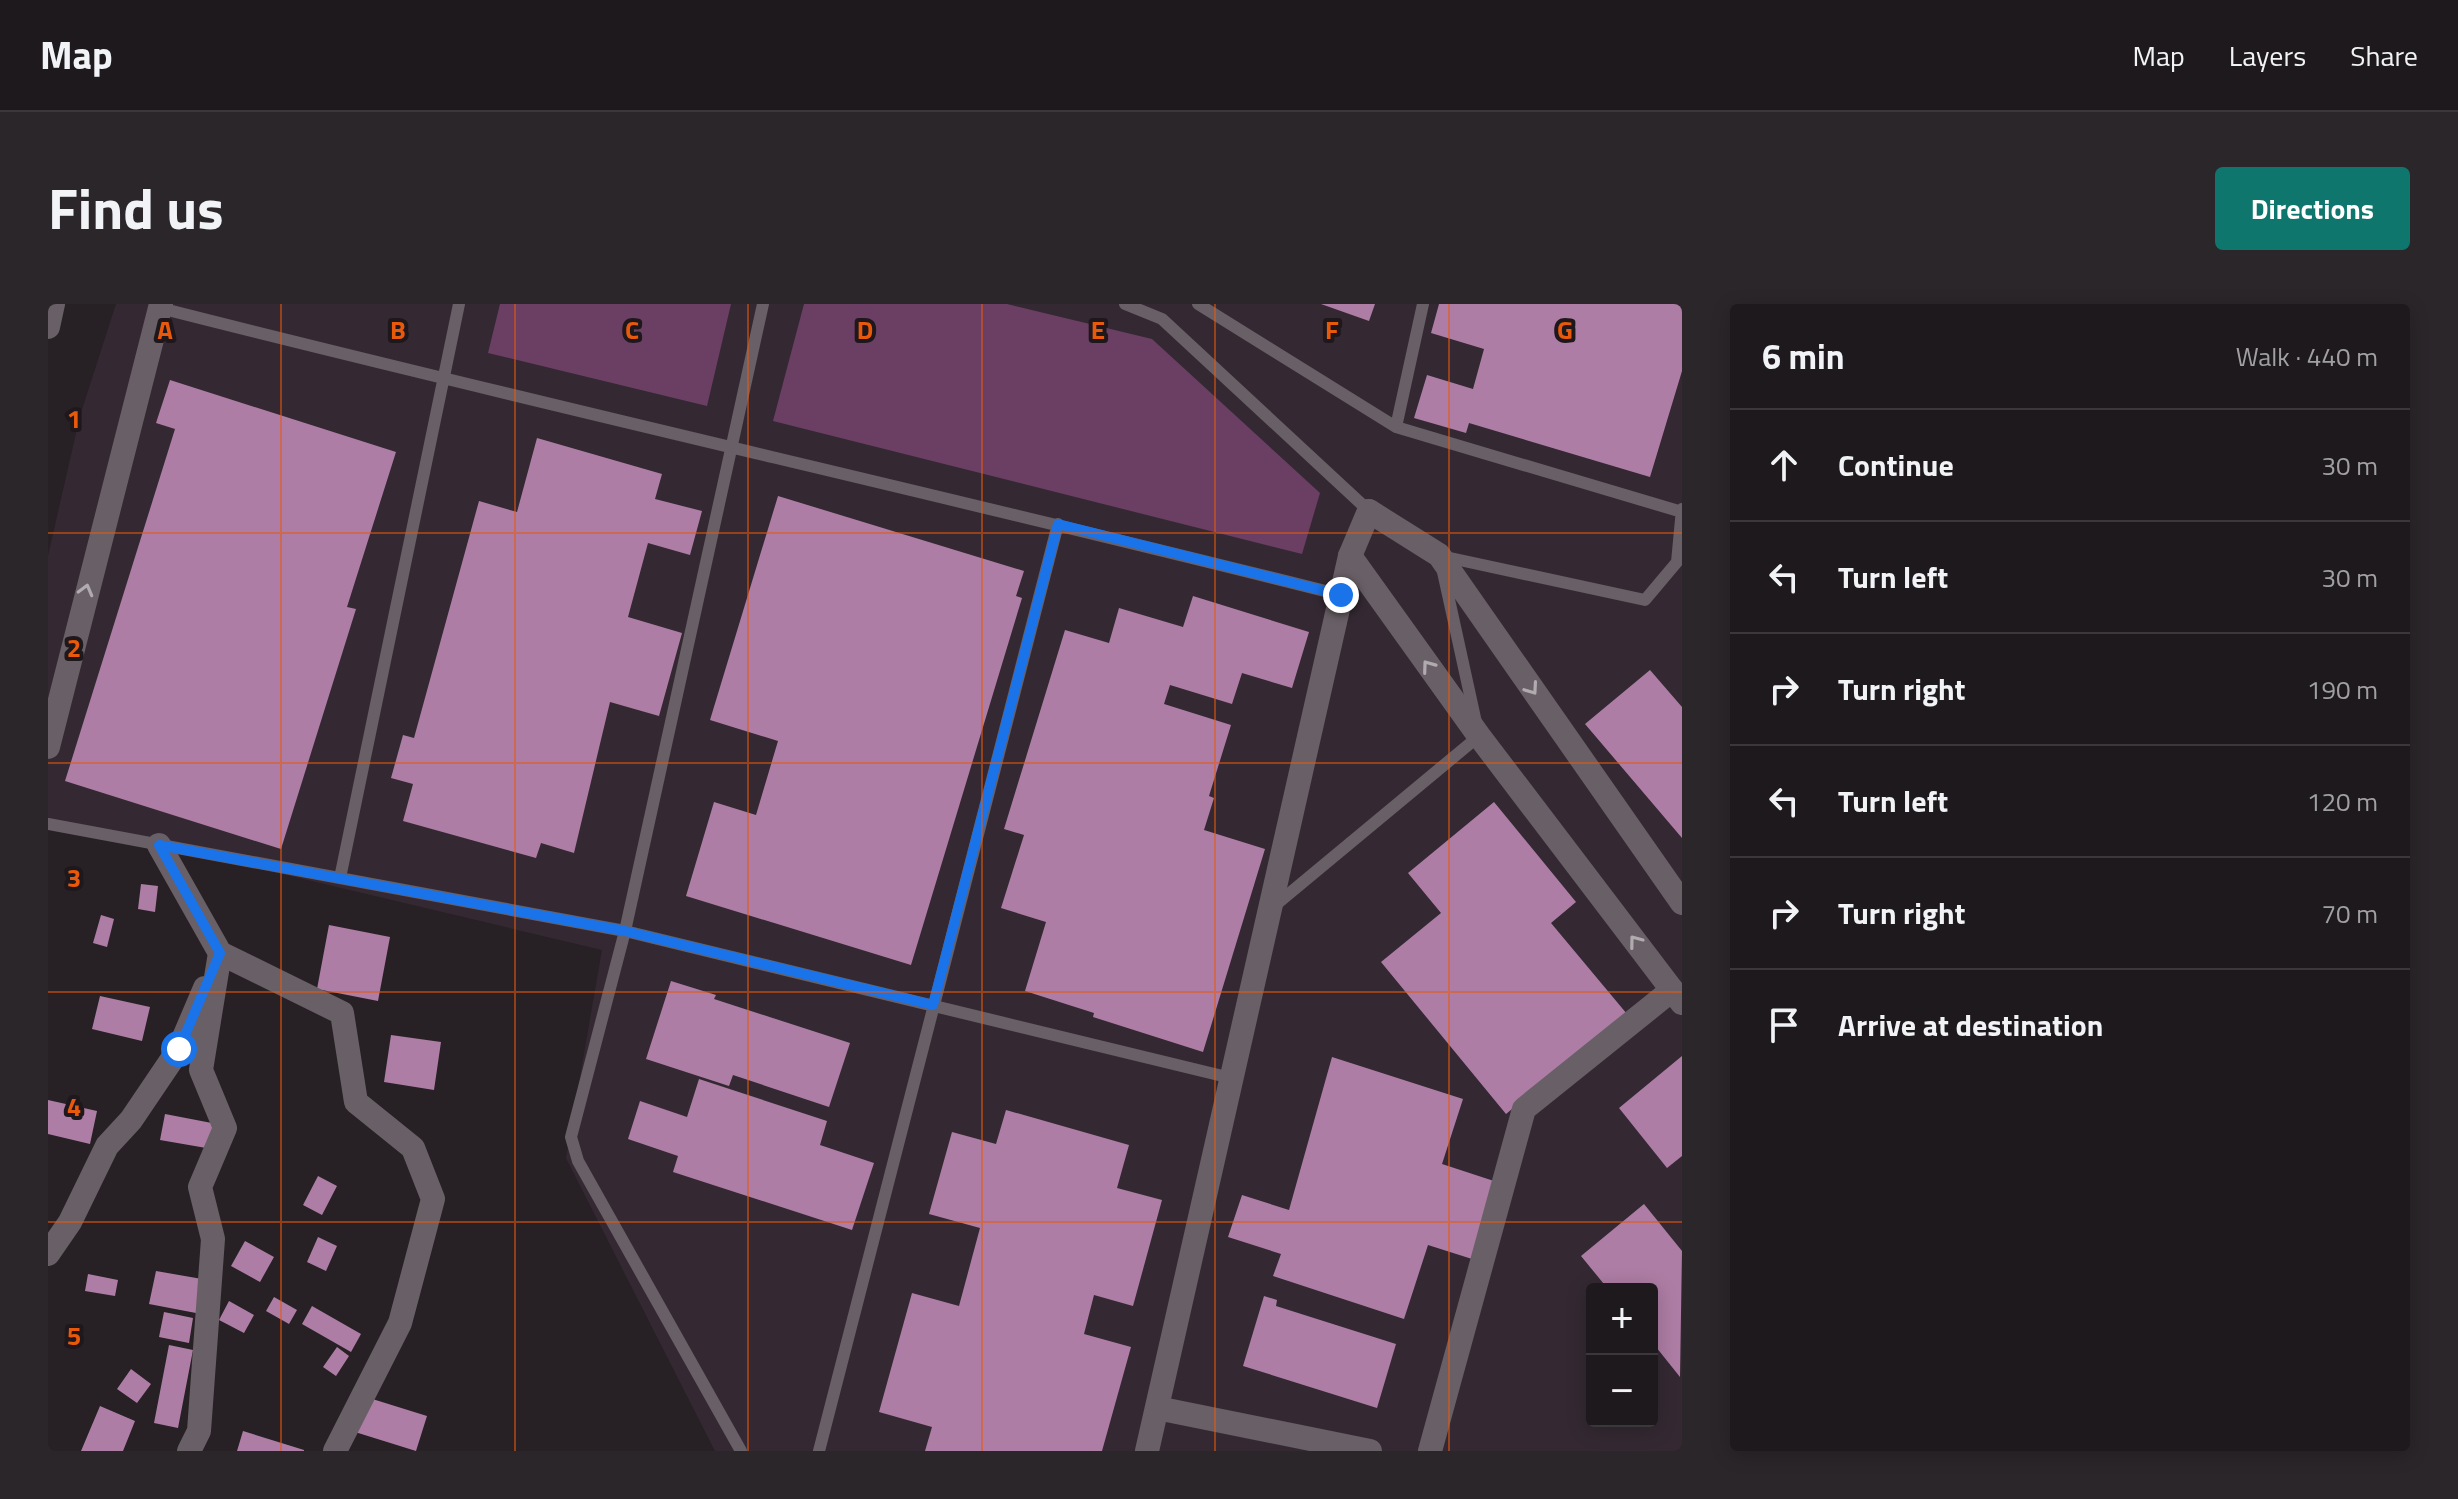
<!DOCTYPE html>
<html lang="en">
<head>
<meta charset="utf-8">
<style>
  :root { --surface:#1d191c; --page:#2a2629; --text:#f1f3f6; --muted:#a0a0a3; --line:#3b383b; --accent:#0f766e }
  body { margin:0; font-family:"Titillium Web",sans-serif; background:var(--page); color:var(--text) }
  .controls { position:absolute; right:24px; bottom:24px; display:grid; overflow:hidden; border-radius:8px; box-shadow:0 4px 20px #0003 }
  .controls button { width:72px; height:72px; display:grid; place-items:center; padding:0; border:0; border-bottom:2px solid var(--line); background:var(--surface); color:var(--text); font:40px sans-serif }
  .stop { position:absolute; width:24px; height:24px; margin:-18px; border:6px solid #1a73e8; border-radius:50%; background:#fff }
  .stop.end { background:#1a73e8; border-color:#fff; box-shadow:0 2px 8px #0008 }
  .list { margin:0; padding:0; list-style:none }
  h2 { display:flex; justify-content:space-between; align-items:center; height:104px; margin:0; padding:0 32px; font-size:34px }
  h2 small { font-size:26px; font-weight:400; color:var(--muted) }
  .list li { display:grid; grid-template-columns:52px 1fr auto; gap:24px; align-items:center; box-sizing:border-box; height:112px; padding:0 32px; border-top:2px solid var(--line) }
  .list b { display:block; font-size:30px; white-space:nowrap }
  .list em { font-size:26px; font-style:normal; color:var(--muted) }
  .icon { flex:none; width:44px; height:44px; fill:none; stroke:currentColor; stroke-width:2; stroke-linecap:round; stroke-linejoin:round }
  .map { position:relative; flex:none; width:1634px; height:1147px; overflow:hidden; border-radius:8px }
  header { display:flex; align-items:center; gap:48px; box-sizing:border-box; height:112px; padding:0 40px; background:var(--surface); border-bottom:2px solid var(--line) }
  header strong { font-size:38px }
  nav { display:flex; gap:44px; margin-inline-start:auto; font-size:28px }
  .intro { display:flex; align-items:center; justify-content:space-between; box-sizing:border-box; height:192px; padding:0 48px }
  h1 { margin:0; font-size:56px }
  .button { padding:20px 36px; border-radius:8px; background:var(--accent); color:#fff; font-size:28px; font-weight:700 }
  main { display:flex; gap:48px; padding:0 48px }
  aside { flex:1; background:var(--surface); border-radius:8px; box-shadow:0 4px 20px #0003 }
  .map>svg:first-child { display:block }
  .built { fill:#342932; fill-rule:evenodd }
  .forest { fill:#6b3f64 }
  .building { fill:#ae7da5 }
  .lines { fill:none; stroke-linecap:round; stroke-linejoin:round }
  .lane { stroke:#686066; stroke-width:12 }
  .street { stroke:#686066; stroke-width:24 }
  .secondary { stroke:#686066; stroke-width:24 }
  .oneway { stroke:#b1abb0 }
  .route { stroke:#1a73e8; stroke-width:10 }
  .grid { fill:none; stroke:#e8590c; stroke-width:2; stroke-opacity:0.55 }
  .grid-label { font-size:26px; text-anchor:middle; font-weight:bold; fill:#e8590c; stroke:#1e181d; stroke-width:8; stroke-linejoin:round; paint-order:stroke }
</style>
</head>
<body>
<header>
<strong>Map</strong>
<nav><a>Map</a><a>Layers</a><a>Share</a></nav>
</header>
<div class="intro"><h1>Find us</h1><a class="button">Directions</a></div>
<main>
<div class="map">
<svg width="1634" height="1147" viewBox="0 0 1634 1147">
  <rect width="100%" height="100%" fill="#272126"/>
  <path class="built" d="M68 0H1634V1147H667L518 854 554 646 37 523 0 521V252L32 112ZM1544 985H1604V1117H1544Z"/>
  <path class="forest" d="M452 0H683L659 102 440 49Z
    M756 0H959L1104 35 1272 189 1254 250 725 117Z"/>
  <path class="building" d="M1273 0H1327L1321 17Z
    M1391 0H1634V67L1602 173 1421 119 1418 129 1366 114 1379 71 1425 85 1436 45 1383 29Z
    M122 76 348 148 299 303 308 305 233 545 17 477 127 125 108 119Z
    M489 134 614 170 607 195 654 207 642 251 600 239 580 313 634 329 611 412 562 398 526 549 493 539 488 554 355 517 365 480 343 474 355 431 366 434 431 197 469 208Z
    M730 192 976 267 968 292 974 294 863 661 638 592 666 498 708 511 730 437 662 416Z
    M1145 292 1261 328 1244 384 1194 369 1184 400 1122 381 1116 400 1183 421 1161 492 1166 494 1156 526 1217 545 1155 748 1045 713 1046 709 977 687 998 618 953 604 976 531 956 525 1017 326 1061 339 1071 304 1135 323Z
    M1602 366 1634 403V534L1537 420Z
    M1446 498 1528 598 1503 619 1579 710 1458 810 1333 658 1393 609 1360 569Z
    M93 580 110 582 107 608 90 605Z
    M53 611 66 615 59 643 45 639Z
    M281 621 342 633 330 697 269 685Z
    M623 677 668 691 666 695 802 739 781 803 685 771 681 782 598 755Z
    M52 692 102 703 94 737 44 725Z
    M343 731 393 738 386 786 336 778Z
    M1634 752V852L1619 864 1571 804Z
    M1284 753 1415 795 1394 860 1449 878 1424 955 1380 941 1356 1015 1225 972 1233 950 1180 933 1194 891 1241 906Z
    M651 775 779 817 772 841 826 859 804 926 625 868 630 852 580 835 592 797 639 813Z
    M0 796 49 807 42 840 0 830Z
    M958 806 1081 841 1069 884 1114 896 1085 1002 1046 991 1036 1030 1083 1043 1054 1147H877L884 1123 831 1108 864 989 911 1002 932 924 881 910 904 828 948 840Z
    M117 810 169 820 164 845 112 836Z
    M270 872 289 882 274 911 255 901Z
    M1596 900 1634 947 1632 1073 1604 1038V985H1560L1533 952Z
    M270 933 289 942 278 967 259 958Z
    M197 937 226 953 212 978 183 962Z
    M108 967 154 975 148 1009 101 1000Z
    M40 970 70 976 67 992 37 987Z
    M1216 992 1229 996 1228 1002 1348 1040 1329 1104 1195 1062Z
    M226 993 249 1006 241 1020 218 1007Z
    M181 997 206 1011 196 1029 171 1016Z
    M264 1002 313 1030 303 1048 254 1020Z
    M116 1008 145 1014 141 1039 111 1033Z
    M121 1041 145 1046 130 1124 106 1119Z
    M289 1043 301 1052 288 1072 275 1063Z
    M83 1065 103 1080 89 1099 69 1085Z
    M318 1093 379 1112 368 1147 307 1128Z
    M52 1102 87 1117 75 1147H33Z
    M195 1127 256 1146V1147H189Z"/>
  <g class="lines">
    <path class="lane" d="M1077 0 1114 15 1321 207
      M1150 0 1348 123 1634 208
      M112 4C505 104 900 192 1293 291
      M1348 123 1375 0
      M1393 252 1597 296 1629 258 1634 205
      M0 520 577 627 1183 774
      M292 574 411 0
      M1224 604 1431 432 1395 268
      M693 1147 530 857 523 833 577 627 715 0
      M771 1147 1010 220"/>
    <path class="street" d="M111 541 172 649 294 709 308 798 365 844 385 895 352 1019 287 1147
      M0 950 22 918 59 842 83 816 131 745 157 684
      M1109 1104 1322 1147
      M141 1147 151 1127 165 935 152 883 177 824 153 766 172 649
      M1099 1147 1302 252 1321 207
      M1382 1147 1476 805 1624 686"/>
    <path class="secondary" d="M0 23 5 0
      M1321 207 1391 251 1634 599
      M1302 252 1431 432 1634 699
      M0 443 113 0"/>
  </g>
  <defs><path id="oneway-chevron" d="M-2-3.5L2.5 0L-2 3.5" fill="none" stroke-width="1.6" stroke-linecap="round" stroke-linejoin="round" transform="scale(2)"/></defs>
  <g class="oneway">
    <use href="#oneway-chevron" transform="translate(38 286) rotate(-75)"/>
    <use href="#oneway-chevron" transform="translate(1380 362) rotate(-126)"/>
    <use href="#oneway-chevron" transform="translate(1484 385) rotate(55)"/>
    <use href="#oneway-chevron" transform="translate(1587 637) rotate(-127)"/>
  </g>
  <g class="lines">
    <path class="route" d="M131 745 172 649 111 541 577 627 885 701 1010 220 1293 291"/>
  </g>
  <path class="grid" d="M233 0V1147M467 0V1147M700 0V1147M934 0V1147M1167 0V1147M1401 0V1147M0 229H1634M0 459H1634M0 688H1634M0 918H1634"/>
  <g class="grid-label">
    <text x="117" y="35">A</text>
    <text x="350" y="35">B</text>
    <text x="584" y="35">C</text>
    <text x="817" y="35">D</text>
    <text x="1050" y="35">E</text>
    <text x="1284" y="35">F</text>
    <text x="1517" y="35">G</text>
    <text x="26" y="124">1</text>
    <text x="26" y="353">2</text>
    <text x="26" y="583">3</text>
    <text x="26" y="812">4</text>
    <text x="26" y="1041">5</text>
  </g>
</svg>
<div class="controls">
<button>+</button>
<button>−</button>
</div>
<div class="stop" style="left:131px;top:745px"></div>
<div class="stop end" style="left:1293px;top:291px"></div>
</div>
<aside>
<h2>6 min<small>Walk · 440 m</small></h2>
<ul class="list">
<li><svg class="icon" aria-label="ahead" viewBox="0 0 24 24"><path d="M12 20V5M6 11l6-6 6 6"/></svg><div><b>Continue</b></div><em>30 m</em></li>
<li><svg class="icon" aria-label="left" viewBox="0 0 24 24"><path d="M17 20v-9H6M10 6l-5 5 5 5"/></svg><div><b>Turn left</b></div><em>30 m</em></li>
<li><svg class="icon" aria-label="right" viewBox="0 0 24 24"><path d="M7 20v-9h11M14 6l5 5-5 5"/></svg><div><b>Turn right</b></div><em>190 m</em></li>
<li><svg class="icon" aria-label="left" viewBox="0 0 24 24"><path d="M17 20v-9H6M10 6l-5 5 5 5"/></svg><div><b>Turn left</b></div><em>120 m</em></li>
<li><svg class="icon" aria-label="right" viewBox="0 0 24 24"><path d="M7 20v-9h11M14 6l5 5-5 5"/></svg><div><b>Turn right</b></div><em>70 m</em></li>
<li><svg class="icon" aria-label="arrive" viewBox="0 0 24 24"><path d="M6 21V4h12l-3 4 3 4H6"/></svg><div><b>Arrive at destination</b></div></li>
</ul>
</aside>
</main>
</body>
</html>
